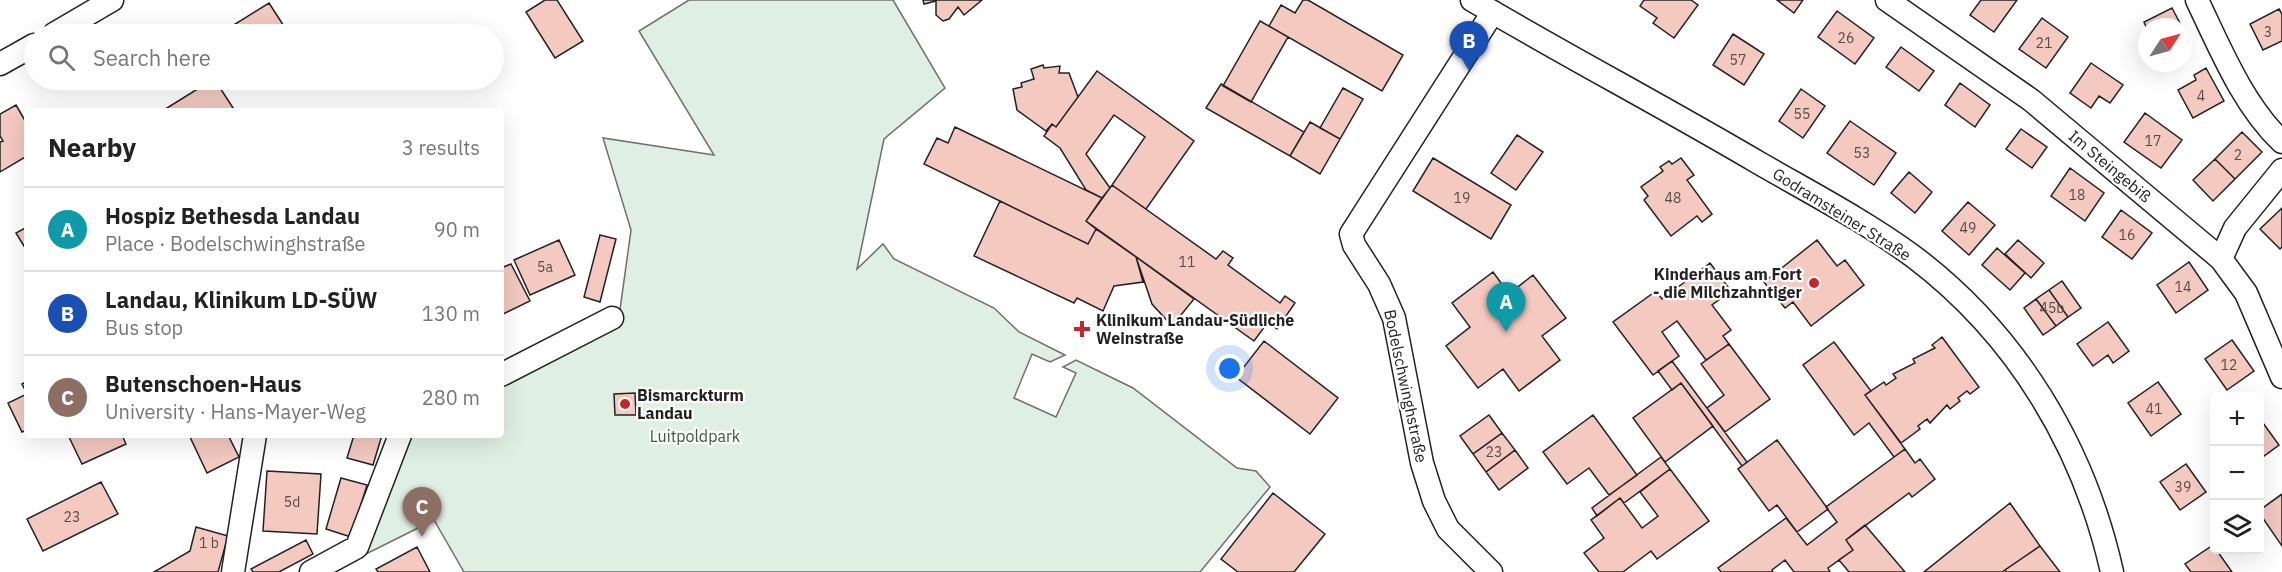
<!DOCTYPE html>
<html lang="en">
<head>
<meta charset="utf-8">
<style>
  :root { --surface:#fff; --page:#f6f6f6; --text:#222; --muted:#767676; --line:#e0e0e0; --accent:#1a73e8 }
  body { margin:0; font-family:"IBM Plex Sans",sans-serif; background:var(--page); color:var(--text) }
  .controls { position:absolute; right:18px; bottom:18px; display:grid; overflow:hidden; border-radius:6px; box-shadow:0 6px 24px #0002 }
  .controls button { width:54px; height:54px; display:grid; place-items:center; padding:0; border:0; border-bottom:2px solid var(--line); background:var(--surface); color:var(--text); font:30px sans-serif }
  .compass { position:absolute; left:2138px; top:18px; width:54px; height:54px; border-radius:50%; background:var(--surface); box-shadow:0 6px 24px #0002; rotate:54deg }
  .you { position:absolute; left:1230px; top:369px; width:21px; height:21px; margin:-15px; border:4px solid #fff; border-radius:50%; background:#1a73e8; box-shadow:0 0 0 9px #1a73e833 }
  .badge { display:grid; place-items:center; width:39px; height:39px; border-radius:50%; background:var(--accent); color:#fff; font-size:20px; font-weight:700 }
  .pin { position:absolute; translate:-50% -50px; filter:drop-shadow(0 2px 3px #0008) }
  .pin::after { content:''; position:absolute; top:32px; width:21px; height:18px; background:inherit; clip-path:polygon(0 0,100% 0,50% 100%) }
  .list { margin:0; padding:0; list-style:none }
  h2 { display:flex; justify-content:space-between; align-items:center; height:78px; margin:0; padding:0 24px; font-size:26px }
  h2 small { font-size:20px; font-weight:400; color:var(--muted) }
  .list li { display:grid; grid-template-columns:39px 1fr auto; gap:18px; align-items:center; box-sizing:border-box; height:84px; padding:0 24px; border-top:2px solid var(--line) }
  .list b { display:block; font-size:22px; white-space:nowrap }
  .list p { margin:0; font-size:20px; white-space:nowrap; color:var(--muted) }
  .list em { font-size:20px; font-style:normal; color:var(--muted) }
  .icon { flex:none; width:33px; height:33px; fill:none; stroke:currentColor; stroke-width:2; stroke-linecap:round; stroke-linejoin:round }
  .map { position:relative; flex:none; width:2282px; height:572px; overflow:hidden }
  .search { position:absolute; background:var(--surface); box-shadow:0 6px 24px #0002; left:24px; top:24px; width:480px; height:66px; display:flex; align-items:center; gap:15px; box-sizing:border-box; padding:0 21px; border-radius:33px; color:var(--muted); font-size:22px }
  .panel { position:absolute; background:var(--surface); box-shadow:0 6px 24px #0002; left:24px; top:108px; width:480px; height:330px; border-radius:6px }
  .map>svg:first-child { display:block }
  .park { fill:#e0efe3; stroke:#6f6f6f; stroke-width:1.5 }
  .building { fill:#f3c9c0; stroke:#222; stroke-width:1.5 }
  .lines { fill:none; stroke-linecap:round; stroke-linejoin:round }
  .minor-casing { stroke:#222; stroke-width:25 }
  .minor { stroke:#fff; stroke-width:22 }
  .poi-dot { fill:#c62828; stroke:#fff; stroke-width:2 }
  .labels { text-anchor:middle; stroke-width:4.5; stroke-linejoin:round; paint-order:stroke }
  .number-label { font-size:14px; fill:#564c4a }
  .street-label { font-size:16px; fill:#222; stroke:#fff }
  .poi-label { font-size:16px; font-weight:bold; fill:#222; stroke:#fff; text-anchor:start }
  .park-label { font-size:16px; fill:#2f5e38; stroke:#fff }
</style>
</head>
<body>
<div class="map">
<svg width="2282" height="572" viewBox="0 0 2282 572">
  <rect width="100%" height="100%" fill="#fff"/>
  <path class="park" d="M689 0H893L945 88 884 139 857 269 883 244 894 259 994 308 1019 332 1065 355 1050 362 1032 354 1014 398 1056 417 1076 373 1063 367 1076 360 1133 388 1237 468 1256 471 1270 487 1200 572H464L434 520 366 554 403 438 408 435H501V386L618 324 631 230 603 138 714 155 639 31Z"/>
  <path class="building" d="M545 0H557L583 41 555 58 526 12Z
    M923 0H982L964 15 958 7 949 19 943 21 936 15V1L924 4Z
    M1303 0H1308L1403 55 1382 91 1269 26 1281 5 1295 13Z
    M1644 0H1691L1698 5 1674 38 1653 23 1657 18 1640 6Z
    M1777 0H1803L1794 13Z
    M1981 0H2017L1994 32 1970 15Z
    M269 3 289 34H219Z
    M2172 8 2182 27H2147V29L2144 22Z
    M2279 9 2282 14V41L2263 50 2250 24Z
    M1837 11 1874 38 1855 64 1818 37Z
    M2042 18 2068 37 2046 68 2019 49Z
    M1260 21 1288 37 1251 102 1223 86Z
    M1733 34 1764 54 1744 85 1713 65Z
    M1901 47 1934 71 1919 91 1886 67Z
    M2091 63 2123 85 2110 103 2099 96 2091 108 2070 93Z
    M1043 65 1044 68 1060 66 1059 73H1069L1078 97 1056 127 1052 124 1046 131 1017 110 1013 89 1022 87 1021 83 1034 79 1031 69Z
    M2206 68 2224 101 2193 118 2178 90 2196 80 2194 75Z
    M1097 71 1194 141 1146 209 1112 185 1145 137 1114 115 1086 154 1110 188 1102 198 1086 190 1060 148 1044 136 1052 124 1056 127Z
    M212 80H215L235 111H162Z
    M1960 83 1990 105 1975 127 1945 105Z
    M1221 84 1304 132 1290 156 1206 108Z
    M1343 88 1363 99 1340 139 1320 128Z
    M1801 89 1825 106 1803 138 1779 121Z
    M16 105 27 124V156L0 172V142L3 141 0 136V114Z
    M2145 113 2182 140 2161 168 2124 142Z
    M1850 121 1896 153 1874 185 1827 153Z
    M1310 122 1340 139 1320 174 1290 156Z
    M955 127 1102 198 1086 221 1096 229 1088 244 924 164 937 138 948 143Z
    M2021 129 2047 147 2032 168 2006 149Z
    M2242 132 2262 152 2235 179 2215 159Z
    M1517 135 1543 152 1516 190 1491 173Z
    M1433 158 1511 205 1491 239 1413 191Z
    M1681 158 1694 175 1687 180 1712 214 1702 222 1697 216 1671 236 1644 200 1648 196 1641 187 1663 171 1660 167 1669 161 1672 164Z
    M2215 159 2235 179 2213 201 2193 180Z
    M2070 168 2104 193 2085 221 2051 196Z
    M1909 172 1932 192 1915 213 1891 193Z
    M1112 185 1216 259 1223 251 1233 258 1228 265 1280 303 1285 296 1295 303 1277 329 1268 322 1254 341 1086 221Z
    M1000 201 1088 244 1096 229 1136 257 1143 282 1114 286 1103 311 1077 298 1074 303 974 256Z
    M1968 202 1995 225 1969 255 1942 231Z
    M2282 208V247L2280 249 2260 229Z
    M2121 210 2152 233 2132 259 2102 237Z
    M27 227V251L16 233Z
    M600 235 616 239 600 302 584 297Z
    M559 240 575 275 530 295 514 260Z
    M1817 240 1837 266 1845 260 1864 285 1811 326 1793 302 1785 308 1764 282Z
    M2018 240 2044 263 2031 278 2005 254Z
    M1997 248 2025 273 2010 290 1982 265Z
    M1136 257 1194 299 1172 326 1152 304Z
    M2189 262 2208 290 2176 313 2157 285Z
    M1710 263 1731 291 1712 305 1731 330 1723 336 1729 344 1706 360 1677 321 1662 332 1679 356 1653 375 1613 322 1656 291 1662 299Z
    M511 264 530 301 501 315V268Z
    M1493 272 1509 294 1533 275 1566 318 1542 336 1560 360 1519 391 1503 369 1478 388 1446 346 1470 327 1452 303Z
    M2062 281 2081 308 2068 317 2049 290Z
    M2049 290 2068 317 2056 326 2036 299Z
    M2036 299 2056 326 2043 335 2024 308Z
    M2108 322 2129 351 2113 363 2108 355 2093 366 2077 344Z
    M1942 337 1979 387 1970 394 1967 391 1958 398 1960 401 1950 409 1947 405 1930 423 1927 419 1918 426 1920 429 1901 443 1865 395 1884 382 1886 385 1896 378 1893 374 1915 363 1913 359 1935 348 1932 345Z
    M2232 340 2254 371 2227 390 2205 359Z
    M1264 341 1338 398 1310 434 1236 377Z
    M1834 342 1871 391 1865 395 1905 449 1894 457 1869 423 1854 435 1803 365Z
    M1729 344 1770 399 1725 432 1707 408 1724 395 1701 364Z
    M1672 361 1747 462 1742 466 1681 383 1672 390 1658 371Z
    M27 381V430L22 432 8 403 27 394 22 384Z
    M2158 382 2181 414 2151 436 2128 403Z
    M1681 383 1713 426 1665 462 1633 418Z
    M635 393 636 415H615L614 394Z
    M1489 415 1502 433 1473 454 1460 436Z
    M1593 415 1637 475 1609 495 1589 468 1567 484 1543 452Z
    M2263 423 2279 445 2260 459V426Z
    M1502 433 1515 450 1486 472 1473 454Z
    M68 435H122L126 444 82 464Z
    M194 435H228L239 457 207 473 190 437Z
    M354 435H382L373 465 347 458Z
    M1777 440 1828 509 1797 532 1777 505 1769 511 1738 469Z
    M1905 449 1915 463 1920 459 1935 479 1912 497 1909 493 1846 540 1853 550 1828 568 1830 572H1794L1785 560 1772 570 1773 572H1721L1718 568 1786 518 1807 545 1837 522 1826 507Z
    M1515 450 1528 468 1499 490 1486 472Z
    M1661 457 1670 469 1624 503 1620 498 1597 516 1592 508Z
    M2186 464 2206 492 2180 510 2160 482Z
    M1670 469 1709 521 1657 559 1651 551 1623 572H1599L1584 553 1604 538 1591 520 1620 498 1642 528 1658 516 1640 492Z
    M267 471 321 474 317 534 263 531Z
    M341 478 367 485 351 537 326 529Z
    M101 482 118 514 43 551 27 519Z
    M1273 493 1325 534 1294 572H1238L1221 559Z
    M2282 494V546L2260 514V510Z
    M2010 503 2040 546 2002 572H1924Z
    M1865 525 1905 572H1849L1839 560 1853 550 1846 540Z
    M196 527 228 536 218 572H154L190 551Z
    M306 540 313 554 279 572H253L251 569Z
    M2213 545 2232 572H2191L2185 564Z
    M2040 546 2060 572H2006L2005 570Z
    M417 547 430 572H378L376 569Z"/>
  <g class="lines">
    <defs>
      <path id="minor" d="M1472 0C1567 56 1664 107 1759 163 1811 193 1865 221 1914 257 2017 335 2084 447 2112 572
        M1887 0 2031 100 2221 259 2246 293 2282 377
        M2197 0C2220 48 2243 105 2282 142
        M54 34 112 0
        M0 64 34 45
        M2221 259 2235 228 2282 170
        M501 375 612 318
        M233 572 255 435
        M311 572 357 547 400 435
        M1491 572 1448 529 1434 501 1422 463 1394 318 1379 284 1354 245 1351 234 1493 12"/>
    </defs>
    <use href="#minor" class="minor-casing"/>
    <use href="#minor" class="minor"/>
  </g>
  <g class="poi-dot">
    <circle cx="1814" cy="283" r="6"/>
    <path d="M1079 320h6v6h6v6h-6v6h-6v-6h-6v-6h6z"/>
    <circle cx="625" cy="404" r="6"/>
  </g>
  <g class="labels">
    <g class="number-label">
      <text x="2268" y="37">3</text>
      <text x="1846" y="43">26</text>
      <text x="2044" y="48">21</text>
      <text x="1738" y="65">57</text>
      <text x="2201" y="101">4</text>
      <text x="1802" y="119">55</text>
      <text x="2153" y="146">17</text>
      <text x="1862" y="158">53</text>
      <text x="2238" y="160">2</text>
      <text x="2077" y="200">18</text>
      <text x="1462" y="203">19</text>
      <text x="1673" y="203">48</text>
      <text x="1968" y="233">49</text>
      <text x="2127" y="240">16</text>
      <text x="1187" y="267">11</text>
      <text x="545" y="272">5a</text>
      <text x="2183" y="292">14</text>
      <text x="2052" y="313">45b</text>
      <text x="2229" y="370">12</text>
      <text x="2154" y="414">41</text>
      <text x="1494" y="457">23</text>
      <text x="2183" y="492">39</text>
      <text x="292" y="507">5d</text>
      <text x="72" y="522">23</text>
      <text x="209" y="548">1 b</text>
    </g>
    <g class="street-label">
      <text transform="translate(2110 166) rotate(40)" y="6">Im Steingebiß</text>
      <text transform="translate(1842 214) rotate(32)" y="6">Godramsteiner Straße</text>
      <text transform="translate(1406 386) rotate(78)" y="6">Bodelschwinghstraße</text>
    </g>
    <g class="poi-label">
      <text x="1802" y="280" text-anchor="end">Kinderhaus am Fort<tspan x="1802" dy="18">- die Milchzahntiger</tspan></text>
      <text x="1096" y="326">Klinikum Landau-Südliche<tspan x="1096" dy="18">Weinstraße</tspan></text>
      <text x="637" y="401">Bismarckturm<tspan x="637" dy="18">Landau</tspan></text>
    </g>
    <g class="park-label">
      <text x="695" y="442">Luitpoldpark</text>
    </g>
  </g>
</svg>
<div class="controls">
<button>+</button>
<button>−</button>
<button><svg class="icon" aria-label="layers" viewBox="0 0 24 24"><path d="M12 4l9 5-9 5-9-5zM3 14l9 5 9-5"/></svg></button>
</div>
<svg class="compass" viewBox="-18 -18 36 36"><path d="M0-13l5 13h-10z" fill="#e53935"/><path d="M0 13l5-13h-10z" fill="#767676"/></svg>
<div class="you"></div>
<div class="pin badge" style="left:1506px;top:332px;background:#0f9aa8">A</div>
<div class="pin badge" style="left:1469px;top:71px;background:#1a4fb4">B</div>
<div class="pin badge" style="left:422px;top:537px;background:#8d6e63">C</div>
<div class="search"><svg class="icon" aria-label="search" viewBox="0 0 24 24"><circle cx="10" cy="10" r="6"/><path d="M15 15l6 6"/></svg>Search here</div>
<section class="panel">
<h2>Nearby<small>3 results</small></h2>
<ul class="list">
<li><span class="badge" style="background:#0f9aa8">A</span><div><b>Hospiz Bethesda Landau</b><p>Place · Bodelschwinghstraße</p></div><em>90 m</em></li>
<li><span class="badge" style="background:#1a4fb4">B</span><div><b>Landau, Klinikum LD-SÜW</b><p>Bus stop</p></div><em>130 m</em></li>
<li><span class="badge" style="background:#8d6e63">C</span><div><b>Butenschoen-Haus</b><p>University · Hans-Mayer-Weg</p></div><em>280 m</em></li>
</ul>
</section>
</div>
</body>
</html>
